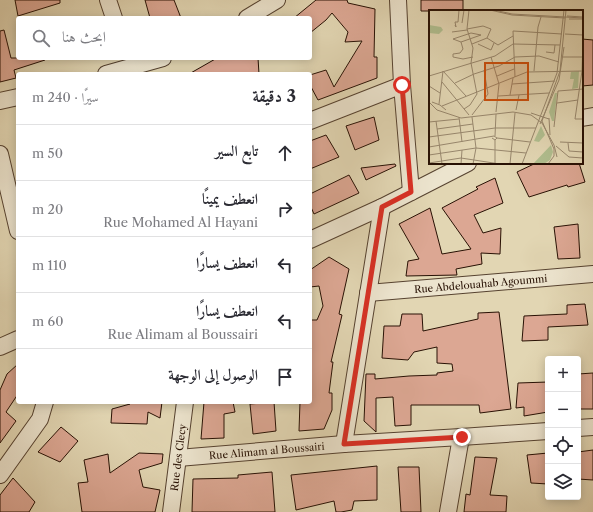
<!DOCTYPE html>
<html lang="ar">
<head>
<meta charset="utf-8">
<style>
  :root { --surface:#fff; --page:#f2f2f3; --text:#2b2b33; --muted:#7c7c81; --line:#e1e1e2 }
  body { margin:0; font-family:"Libre Caslon Text",Amiri,serif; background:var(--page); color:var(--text); direction:rtl }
  .controls { position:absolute; right:12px; bottom:12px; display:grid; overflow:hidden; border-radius:4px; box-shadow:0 2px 10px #0003 }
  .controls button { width:36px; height:36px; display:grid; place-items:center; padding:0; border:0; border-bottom:1px solid var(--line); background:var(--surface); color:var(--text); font:20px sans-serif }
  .stop { position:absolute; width:12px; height:12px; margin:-9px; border:3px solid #d93025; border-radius:50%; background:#fff }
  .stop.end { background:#d93025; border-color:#fff; box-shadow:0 1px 4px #0008 }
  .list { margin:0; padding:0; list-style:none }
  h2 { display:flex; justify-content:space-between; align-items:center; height:52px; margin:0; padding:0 16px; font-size:17px }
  h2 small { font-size:13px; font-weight:400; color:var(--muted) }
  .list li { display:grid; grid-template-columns:26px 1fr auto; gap:12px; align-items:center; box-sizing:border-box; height:56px; padding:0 16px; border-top:1px solid var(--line) }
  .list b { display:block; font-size:15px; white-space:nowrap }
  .list p { margin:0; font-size:13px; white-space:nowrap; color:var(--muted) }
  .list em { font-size:13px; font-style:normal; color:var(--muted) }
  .icon { flex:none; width:22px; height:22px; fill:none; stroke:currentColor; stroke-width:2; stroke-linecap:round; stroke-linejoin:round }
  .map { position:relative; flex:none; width:593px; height:512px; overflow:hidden; direction:ltr }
  .search { position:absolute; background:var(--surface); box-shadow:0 2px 10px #0003; left:16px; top:16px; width:296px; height:44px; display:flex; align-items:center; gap:10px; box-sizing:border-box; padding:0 14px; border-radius:4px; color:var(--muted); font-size:15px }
  .panel { position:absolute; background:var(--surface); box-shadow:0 2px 10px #0003; left:16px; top:72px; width:296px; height:332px; border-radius:4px; direction:rtl }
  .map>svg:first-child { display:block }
  .building { fill:#dca793; stroke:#281104 }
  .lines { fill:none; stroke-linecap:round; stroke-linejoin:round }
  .minor-casing { stroke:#564230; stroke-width:18 }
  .minor { stroke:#ece4ce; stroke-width:16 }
  .route { stroke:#d93025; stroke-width:5 }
  .labels { text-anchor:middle; stroke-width:4; stroke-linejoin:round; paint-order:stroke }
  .street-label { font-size:10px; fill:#281104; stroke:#ece4ce }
  .inset-road { fill:none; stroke:#98876d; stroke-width:1 }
  .view { fill:#cb4e0b; fill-opacity:0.15; stroke:#cb4e0b; stroke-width:2 }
  .inset-edge { fill:none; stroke:#281104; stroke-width:2 }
</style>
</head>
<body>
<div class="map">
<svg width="593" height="512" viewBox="0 0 593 512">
  <rect width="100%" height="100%" fill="#e2d6b3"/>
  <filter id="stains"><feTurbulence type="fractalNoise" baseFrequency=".005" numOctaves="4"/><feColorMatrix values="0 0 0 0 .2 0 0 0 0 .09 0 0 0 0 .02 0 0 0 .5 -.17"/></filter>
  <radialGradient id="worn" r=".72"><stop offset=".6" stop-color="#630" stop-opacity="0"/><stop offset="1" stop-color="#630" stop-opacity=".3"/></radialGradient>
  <path class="building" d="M15 0H60V3L18 16Z
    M145 0H174L181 18H150Z
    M316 0H347L348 3 375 9 374 57H377V78L318 100 310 85V75L326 70 334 87 362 41 345 42 348 32 332 13 326 20 310 33V18H294Z
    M421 0H463V11H421Z
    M4 30 11 58H44L45 60 14 70 16 78 0 82V31Z
    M582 39 593 40V85L582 86Z
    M217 58H258L259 74H189Z
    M374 117 379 140 355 150 346 126Z
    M326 135 339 157 310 169V141Z
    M536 163H579L585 182 568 187 567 185 529 197 517 172Z
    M395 164 396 166 366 180 361 168Z
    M349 175 359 193 314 214 310 205V194Z
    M495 178 503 203 474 215 483 233 501 228 500 254 481 253 482 264 456 269 457 275 406 276 408 261 419 259 399 224 430 208 442 254 471 249 442 208 478 189 476 187Z
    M578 224 580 258 558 259 554 227Z
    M329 257 349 269 339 314 342 315 331 362H333L329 393H332V410L324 429 299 431 300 402H310V320H317L323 306 319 286 310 287V270Z
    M585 304 588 325 548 327V340L522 341 524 316 567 314V305Z
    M499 312 511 409 480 413 479 405H411V425L395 426 393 397 376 398V432L364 421 366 374H375V379L409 376 437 375V373L453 371 452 364 437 363V347L414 352 408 360 382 358 384 326H400L402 314H422L423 331 478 319V313Z
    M18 364V394L6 412 16 421 0 443V390L7 374Z
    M593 373V409H578V374Z
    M548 382V412L524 416V407L516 408 518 383Z
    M124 402H162L160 418 148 412 147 424 111 423 112 409 130 404Z
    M204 402H233L235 412 224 414V438L201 439Z
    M274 402 276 431 253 434 250 404Z
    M61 427 78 441 60 462 38 452Z
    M593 450V480L578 479V452Z
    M139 453 163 454 162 463 139 470 143 487 160 490 155 512H82L78 483 88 482 84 460 108 454 110 473Z
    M548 453V484L531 483 527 455Z
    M475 457 497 458 490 495 507 496 506 512H464L466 494 470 495Z
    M377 466V500L354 501 352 510 341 512H336L334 501 296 510 291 475Z
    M398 467H419L421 512H401Z
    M272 472 275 512H192L193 479 238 478V475Z
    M13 478 35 502 29 512H0V495Z"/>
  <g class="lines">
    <defs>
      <g id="minor">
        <path d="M108 0 114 18"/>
        <path d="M398 0 402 85 411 192"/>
        <path d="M247 18 277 0"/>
        <path d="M106 74 163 58"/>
        <path d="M0 101 18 97"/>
        <path d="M582 118 593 116"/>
        <path d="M310 121 402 85"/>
        <path d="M0 154 18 231"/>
        <path d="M310 240 382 207 468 163"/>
        <path id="s1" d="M368 293 593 274"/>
        <path d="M0 347 18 339"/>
        <path d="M578 428 593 427"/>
        <path d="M344 444 382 207"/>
        <path id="s2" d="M178 458 344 444 461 437 548 431"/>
        <path d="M0 475 40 419 45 402"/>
        <path id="s3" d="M171 512 185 402"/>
        <path d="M448 512 461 437"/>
      </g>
    </defs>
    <use href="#minor" class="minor-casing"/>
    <use href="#minor" class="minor"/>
  </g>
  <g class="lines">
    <path class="route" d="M402 85 411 192 382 207 344 444 462 437"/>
  </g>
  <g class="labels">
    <g class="street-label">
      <text dy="4" stroke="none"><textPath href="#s1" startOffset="113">Rue Abdelouahab Agoummi</textPath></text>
      <text dy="4" stroke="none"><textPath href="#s2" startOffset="89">Rue Alimam al Boussairi</textPath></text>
      <text dy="4" stroke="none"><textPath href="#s3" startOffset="55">Rue des Clecy</textPath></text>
    </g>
  </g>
  <g transform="translate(429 10)">
    <rect width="154" height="154" fill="#e2d6b3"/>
    <path d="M0 15 12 17 14 20 10 24 0 23ZM150 61 149 78 143 79 145 69H141L142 62ZM126 83H128L125 111H123L120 102ZM112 116 116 125 110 132 105 131ZM122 135 124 142 121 150 115 154H104Z" fill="#b0be8f"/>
    <path class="inset-road" d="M61 0 83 5 136 8M65 0 83 4 154 8M138 6 154 7M140 9H154M33 13 35 0M26 15 27 17 26 12H29L30 0M38 19 54 16 62 19 58 28 43 34M23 22 38 20M42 23 52 25 32 32 24 29ZM136 24 154 25M58 28 69 35 84 26M154 29 153 61 146 109H154M32 32 34 39 31 43 24 44V47L34 49 44 47M49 34 62 40 65 33M117 42 125 43 126 35M62 47 70 74 67 102M134 47H154M14 61 37 86M105 61 109 17 112 7M0 66 66 46 84 34 131 35M68 66 85 59M86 67 84 21 133 24M13 72 40 105M26 73 45 64 70 56 86 47 110 46 130 52M83 74 126 71M0 76 11 83M129 81 154 79M81 85 84 68M69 86 120 83M0 92 8 100 32 108 84 102 102 105 113 113 125 135 128 147M3 92 11 95 17 100M128 93 149 90M10 94 14 61M13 96 98 62 154 61M35 99 41 95 48 84 42 53 44 38 38 19 40 0M87 100 90 85M102 103 120 109M43 105 59 84 55 60M30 107 33 132M43 107 47 138 44 154M120 108 121 125M7 111 13 154M0 112 30 109M111 114 130 70 135 37M125 117 129 81M8 119 44 114M66 126 67 104M0 127 66 118H107M68 128 101 132M66 130V154M131 132 154 133M139 133 140 141 154 142M127 136 140 147 154 148M0 137 65 126 68 128 66 130 63 128M0 145 47 138 97 143M0 153 32 148 71 154M32 154 33 140M81 154 86 103M93 154 128 63 135 0M119 154 125 146V139L113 111 131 61 137 0"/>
    <path class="view" d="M56 53H99V90H56Z"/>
    <rect width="154" height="154" class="inset-edge"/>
  </g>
  <rect width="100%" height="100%" filter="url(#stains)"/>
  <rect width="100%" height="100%" fill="url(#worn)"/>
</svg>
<div class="controls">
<button>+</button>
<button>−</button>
<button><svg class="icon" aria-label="locate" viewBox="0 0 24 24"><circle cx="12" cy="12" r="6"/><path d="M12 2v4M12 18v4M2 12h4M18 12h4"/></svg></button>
<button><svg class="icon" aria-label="layers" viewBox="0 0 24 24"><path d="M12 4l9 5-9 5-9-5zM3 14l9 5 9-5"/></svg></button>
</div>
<div class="stop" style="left:402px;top:85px"></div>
<div class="stop end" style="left:462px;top:437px"></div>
<div class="search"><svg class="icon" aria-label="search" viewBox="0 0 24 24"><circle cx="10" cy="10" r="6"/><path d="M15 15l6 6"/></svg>ابحث هنا</div>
<section class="panel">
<h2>3 دقيقة<small>سيرًا · 240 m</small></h2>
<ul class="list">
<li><svg class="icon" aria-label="ahead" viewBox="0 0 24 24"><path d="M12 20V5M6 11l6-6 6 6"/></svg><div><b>تابع السير</b></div><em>50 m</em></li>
<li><svg class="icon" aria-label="right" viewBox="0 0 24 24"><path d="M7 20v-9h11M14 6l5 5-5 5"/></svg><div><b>انعطف يمينًا</b><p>Rue Mohamed Al Hayani</p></div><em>20 m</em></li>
<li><svg class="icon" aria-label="left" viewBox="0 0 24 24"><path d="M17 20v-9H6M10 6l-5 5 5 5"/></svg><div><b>انعطف يسارًا</b></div><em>110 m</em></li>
<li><svg class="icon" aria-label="left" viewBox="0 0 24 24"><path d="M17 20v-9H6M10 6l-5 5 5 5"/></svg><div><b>انعطف يسارًا</b><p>Rue Alimam al Boussairi</p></div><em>60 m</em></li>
<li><svg class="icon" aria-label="arrive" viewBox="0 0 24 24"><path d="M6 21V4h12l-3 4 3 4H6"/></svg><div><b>الوصول إلى الوجهة</b></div></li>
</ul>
</section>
</div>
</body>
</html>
